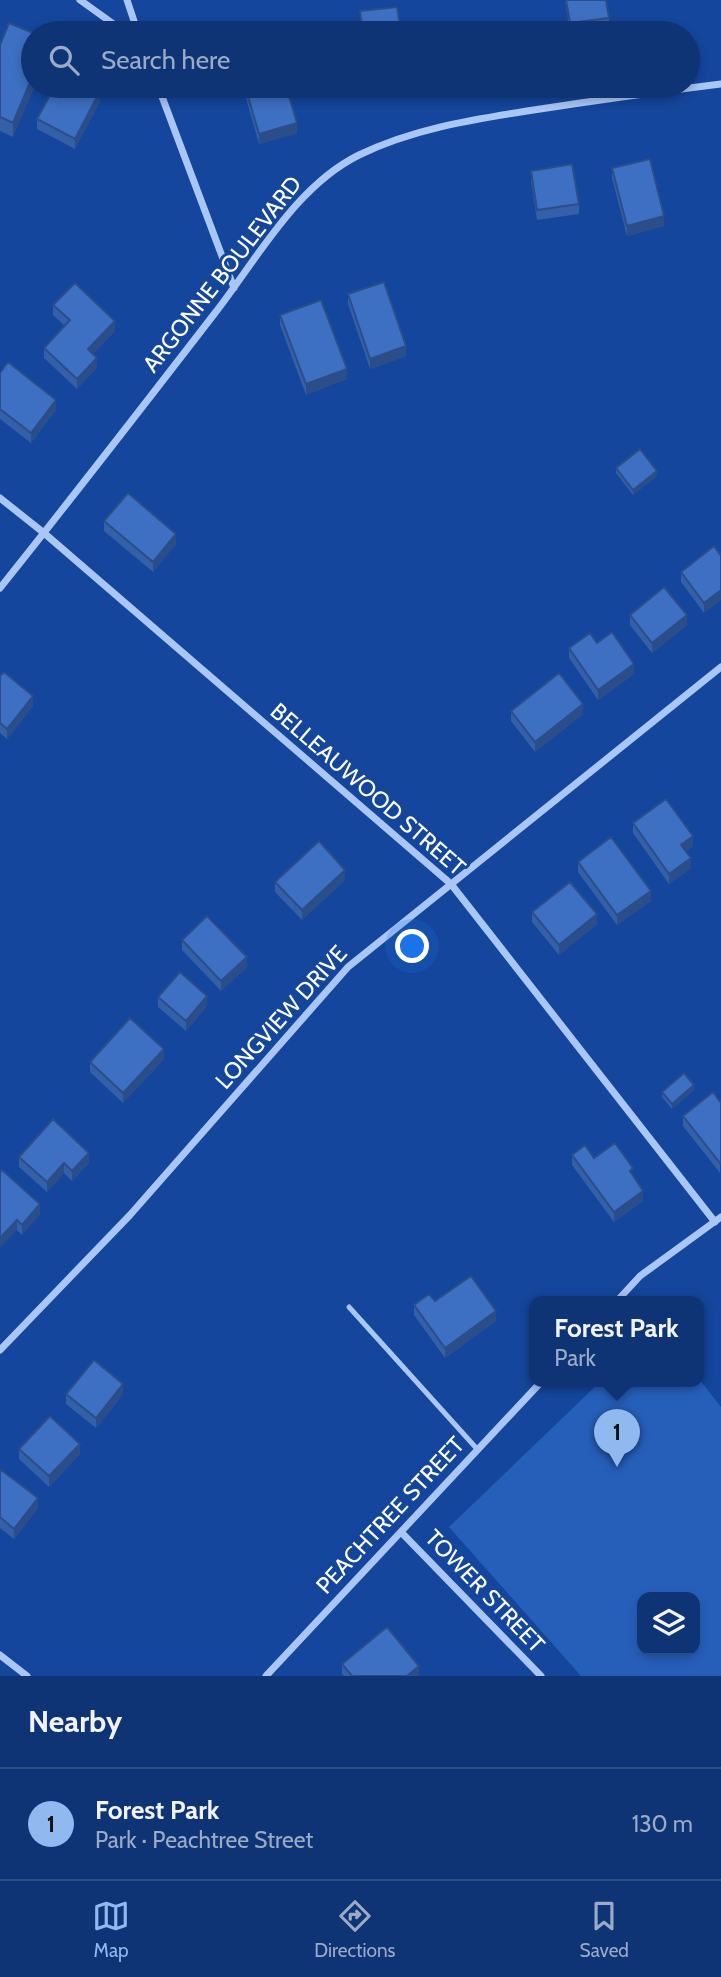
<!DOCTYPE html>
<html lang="en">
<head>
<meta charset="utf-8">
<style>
  :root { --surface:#0e3475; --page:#1c3f7d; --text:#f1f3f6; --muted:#9baac5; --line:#2e4f87; --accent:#90b9f0 }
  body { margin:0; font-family:Cabin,sans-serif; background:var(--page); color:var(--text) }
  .controls { position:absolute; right:21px; bottom:21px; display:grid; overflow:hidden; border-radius:14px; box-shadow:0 4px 10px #0003 }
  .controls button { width:63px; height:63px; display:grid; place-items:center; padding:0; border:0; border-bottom:2px solid var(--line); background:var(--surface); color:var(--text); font:35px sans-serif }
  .you { position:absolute; left:413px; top:947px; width:24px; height:24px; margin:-18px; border:5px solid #fff; border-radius:50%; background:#1a73e8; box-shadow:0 0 0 10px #1a73e833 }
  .badge { display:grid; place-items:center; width:46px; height:46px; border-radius:50%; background:var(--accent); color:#111; font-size:23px; font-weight:700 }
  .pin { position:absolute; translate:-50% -58px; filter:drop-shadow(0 2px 4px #0008) }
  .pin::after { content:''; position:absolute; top:37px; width:24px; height:21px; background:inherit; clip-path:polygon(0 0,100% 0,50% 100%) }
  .popup { position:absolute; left:529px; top:1296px; width:175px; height:91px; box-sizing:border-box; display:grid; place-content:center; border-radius:14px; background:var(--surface); filter:drop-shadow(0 2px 5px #0005); font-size:23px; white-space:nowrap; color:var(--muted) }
  .popup b { font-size:26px; color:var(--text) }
  .popup::after { content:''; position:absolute; left:50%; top:100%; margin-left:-14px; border:14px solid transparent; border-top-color:var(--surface) }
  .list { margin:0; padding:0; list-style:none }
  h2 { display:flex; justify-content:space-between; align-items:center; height:91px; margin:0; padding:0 28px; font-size:30px }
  h2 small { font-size:23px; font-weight:400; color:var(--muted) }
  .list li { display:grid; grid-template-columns:46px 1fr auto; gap:21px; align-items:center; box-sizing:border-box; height:112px; padding:0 28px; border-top:2px solid var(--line) }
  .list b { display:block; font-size:26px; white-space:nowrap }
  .list p { margin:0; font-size:23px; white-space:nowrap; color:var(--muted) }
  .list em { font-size:23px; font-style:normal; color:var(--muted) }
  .icon { flex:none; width:38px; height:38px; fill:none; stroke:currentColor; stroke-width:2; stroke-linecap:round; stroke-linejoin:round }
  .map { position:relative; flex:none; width:721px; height:1676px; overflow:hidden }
  .search { position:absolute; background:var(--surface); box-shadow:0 4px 10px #0003; left:21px; right:21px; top:21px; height:77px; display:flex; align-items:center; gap:18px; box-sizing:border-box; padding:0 24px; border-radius:38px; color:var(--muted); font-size:26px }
  .sheet { height:203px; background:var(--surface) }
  nav { display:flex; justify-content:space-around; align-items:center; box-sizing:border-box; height:98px; border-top:2px solid var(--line); background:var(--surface); font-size:19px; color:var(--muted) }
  nav a { display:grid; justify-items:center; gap:4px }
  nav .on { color:var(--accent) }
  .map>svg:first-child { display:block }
  .green { fill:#265fba; fill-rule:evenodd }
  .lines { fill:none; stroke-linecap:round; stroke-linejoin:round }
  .service { stroke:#a9c6f4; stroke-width:5 }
  .minor { stroke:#a9c6f4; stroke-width:7 }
  .wall { fill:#3460a8 }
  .shaded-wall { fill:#2b4e88 }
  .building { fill:#3d70c3; stroke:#2b4e88; stroke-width:2 }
  .labels { text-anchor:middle; stroke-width:6; stroke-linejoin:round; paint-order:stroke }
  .street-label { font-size:23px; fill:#fff; stroke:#13469c }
</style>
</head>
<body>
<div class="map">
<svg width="721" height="1676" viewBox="0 0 721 1676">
  <rect width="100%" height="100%" fill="#13469c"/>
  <path class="green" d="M699 1379 721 1407V1676H581L449 1527 601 1381H699ZM642 1597H695V1650H642Z"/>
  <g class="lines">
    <path class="service" d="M349 1307 478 1450"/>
    <path class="minor" d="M80 0 126 33
      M127 0 138 33
      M158 86 234 288
      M0 498 44 533 451 884 715 1222
      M0 588C73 497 144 405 215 313 257 259 296 186 359 155 412 129 470 120 527 111 592 101 656 92 721 84
      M617 1301 640 1276 721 1217
      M0 1350 130 1215 348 967 721 667
      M401 1532 541 1676
      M0 1655 27 1676
      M266 1676 542 1381"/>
  </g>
  <path class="wall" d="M565 0H606L609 18V28L570 33Z
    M33 33 13 137 0 131V45Z
    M244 86H286L297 133 259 144 244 91Z
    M100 101 75 149 37 129V119Z
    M612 168 664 226 627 236 612 178Z
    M531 171 579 204V214L537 220 531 181Z
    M348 294 406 356 370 369 348 304Z
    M53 305 115 331 93 354 97 368 77 389 44 358V348L65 326 53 315Z
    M280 315 347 379 306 395 280 325Z
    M0 373 56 410 31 443 0 419Z
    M616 468 657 476 633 495 616 473Z
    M104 521 176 544 153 572 104 531Z
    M714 546 704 613 681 582V572Z
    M630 615 687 625 652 653 630 625Z
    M597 643 634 674 598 700 569 658V648Z
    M0 676 33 706 7 739 0 733Z
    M511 711 583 714 535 752 511 721Z
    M633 823 693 846 686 851 691 868 669 884 633 833Z
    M578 862 651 901 617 925 578 872Z
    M345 880 302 920 275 892V882Z
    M532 912 597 924 559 955 532 922Z
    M182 940 247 967 221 991 182 950Z
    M158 997 207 1006 186 1031 158 1007Z
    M164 1059 123 1103 90 1072V1062Z
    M694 1090 672 1109 662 1097V1092Z
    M721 1103 720 1173 683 1126V1116Z
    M572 1155 594 1158 633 1176 643 1201 614 1222 572 1165Z
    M19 1157 89 1163 72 1181 64 1173 47 1192 19 1167Z
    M0 1173 40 1214 22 1235 17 1230Z
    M435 1301 496 1321 445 1358 414 1315V1305Z
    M66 1394H123L96 1428 66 1404Z
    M19 1449 80 1454 49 1487 19 1459Z
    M0 1469 38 1508 14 1539 0 1528Z
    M342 1664 419 1676H344L342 1674Z"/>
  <path class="shaded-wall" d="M33 75V86H35L13 137V123Z
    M100 91V101L75 149V139Z
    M297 123V133L259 144V134Z
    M664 216V226L627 236V226Z
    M115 321V331L88 359V349Z
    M406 346V356L370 369V359Z
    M97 358V368L77 389V379Z
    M347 369V379L306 395V384Z
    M56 400V410L31 443V433Z
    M657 471V476L633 495V490Z
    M176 534V544L153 572V562Z
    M721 590V600L704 613V603Z
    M687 615V625L652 653V643Z
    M634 664V674L598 700V690Z
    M33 696V706L7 739V729Z
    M583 704V714L535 752V742Z
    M693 836V846L681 855V845Z
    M691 858V868L669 884V874Z
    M345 870V880L302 920V910Z
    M651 891V901L617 925V915Z
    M597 914V924L559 955V945Z
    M247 957V967L221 991V981Z
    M207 996V1006L186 1031V1021Z
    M164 1049V1059L123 1103V1093Z
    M694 1085V1090L672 1109V1104Z
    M89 1153V1163L72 1181V1171Z
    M64 1163V1173L47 1192V1182Z
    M643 1191V1201L614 1222V1212Z
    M40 1204V1214L22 1235V1225Z
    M17 1220V1230L0 1248V1238Z
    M496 1311V1321L445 1358V1348Z
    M123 1384V1394L96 1428V1418Z
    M80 1444V1454L49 1487V1476Z
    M38 1498V1508L14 1539V1529Z
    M419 1666V1676H407Z"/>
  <path class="building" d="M566 0H606L609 18 570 23Z
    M397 7 401 33H363L360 11Z
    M9 23 33 33V75L13 123 0 117V45Z
    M338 24 340 33H301V31Z
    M55 86H90L100 91 75 139 37 119Z
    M245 86H286L297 123 259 134Z
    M650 159 664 216 627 226 612 168Z
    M572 164 579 204 537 210 531 171Z
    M384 282 406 346 370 359 348 294Z
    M75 283 115 321 88 349 97 358 77 379 44 348 70 320 53 305Z
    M321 300 347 369 306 384 280 315Z
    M8 362 56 400 31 433 0 409V373Z
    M640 449 657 471 633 490 616 468Z
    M128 493 176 534 153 562 104 521Z
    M714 546 721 556V590L704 603 681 572Z
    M664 587 687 615 652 643 630 615Z
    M612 632 634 664 598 690 569 648 590 633 597 643Z
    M4 672 33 696 7 729 0 723V676Z
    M559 673 583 704 535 742 511 711Z
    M666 799 693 836 681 845 691 858 669 874 633 823Z
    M611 837 651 891 617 915 578 862Z
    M319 841 345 870 302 910 275 882Z
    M570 882 597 914 559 945 532 912Z
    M207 916 247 957 221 981 182 940Z
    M180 972 207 996 186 1021 158 997Z
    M130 1018 164 1049 123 1093 90 1062Z
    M684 1073 694 1085 672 1104 662 1092Z
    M713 1092 721 1103V1162L720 1163 683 1116Z
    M53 1119 89 1153 72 1171 64 1163 47 1182 19 1157Z
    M615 1143 633 1168 630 1171 643 1191 614 1212 572 1155 585 1145 594 1158Z
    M2 1170 40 1204 22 1225 17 1220 0 1238V1173Z
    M471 1276 496 1311 445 1348 414 1305 429 1294 435 1301Z
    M94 1360 123 1384 96 1418 66 1394Z
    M50 1416 80 1444 49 1476 19 1449Z
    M0 1469 38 1498 14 1529 0 1517Z
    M387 1627 419 1666 407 1676H352L342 1664Z"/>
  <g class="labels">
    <g class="street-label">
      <text transform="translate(222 274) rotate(-52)" y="8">ARGONNE BOULEVARD</text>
      <text transform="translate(368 789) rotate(41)" y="8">BELLEAUWOOD STREET</text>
      <text transform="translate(281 1017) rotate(-48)" y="8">LONGVIEW DRIVE</text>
      <text transform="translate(390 1515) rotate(-47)" y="8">PEACHTREE STREET</text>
      <text transform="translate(485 1591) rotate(46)" y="8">TOWER STREET</text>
    </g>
  </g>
</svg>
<div class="controls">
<button><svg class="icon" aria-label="layers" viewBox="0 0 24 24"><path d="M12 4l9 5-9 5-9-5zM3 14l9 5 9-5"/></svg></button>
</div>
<div class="you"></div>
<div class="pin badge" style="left:617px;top:1467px">1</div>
<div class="popup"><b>Forest Park</b>Park</div>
<div class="search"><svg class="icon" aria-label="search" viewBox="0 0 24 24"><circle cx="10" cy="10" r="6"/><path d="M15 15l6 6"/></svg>Search here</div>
</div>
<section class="sheet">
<h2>Nearby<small></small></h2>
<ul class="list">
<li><span class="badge">1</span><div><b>Forest Park</b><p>Park · Peachtree Street</p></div><em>130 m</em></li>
</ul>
</section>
<nav>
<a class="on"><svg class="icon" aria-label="map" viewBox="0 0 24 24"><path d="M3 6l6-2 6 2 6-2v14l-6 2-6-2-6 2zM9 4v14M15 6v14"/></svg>Map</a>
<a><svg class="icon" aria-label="directions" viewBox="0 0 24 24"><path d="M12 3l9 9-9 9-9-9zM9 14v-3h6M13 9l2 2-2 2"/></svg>Directions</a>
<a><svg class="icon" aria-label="saved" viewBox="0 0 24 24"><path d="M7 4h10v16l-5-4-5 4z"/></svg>Saved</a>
</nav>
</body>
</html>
